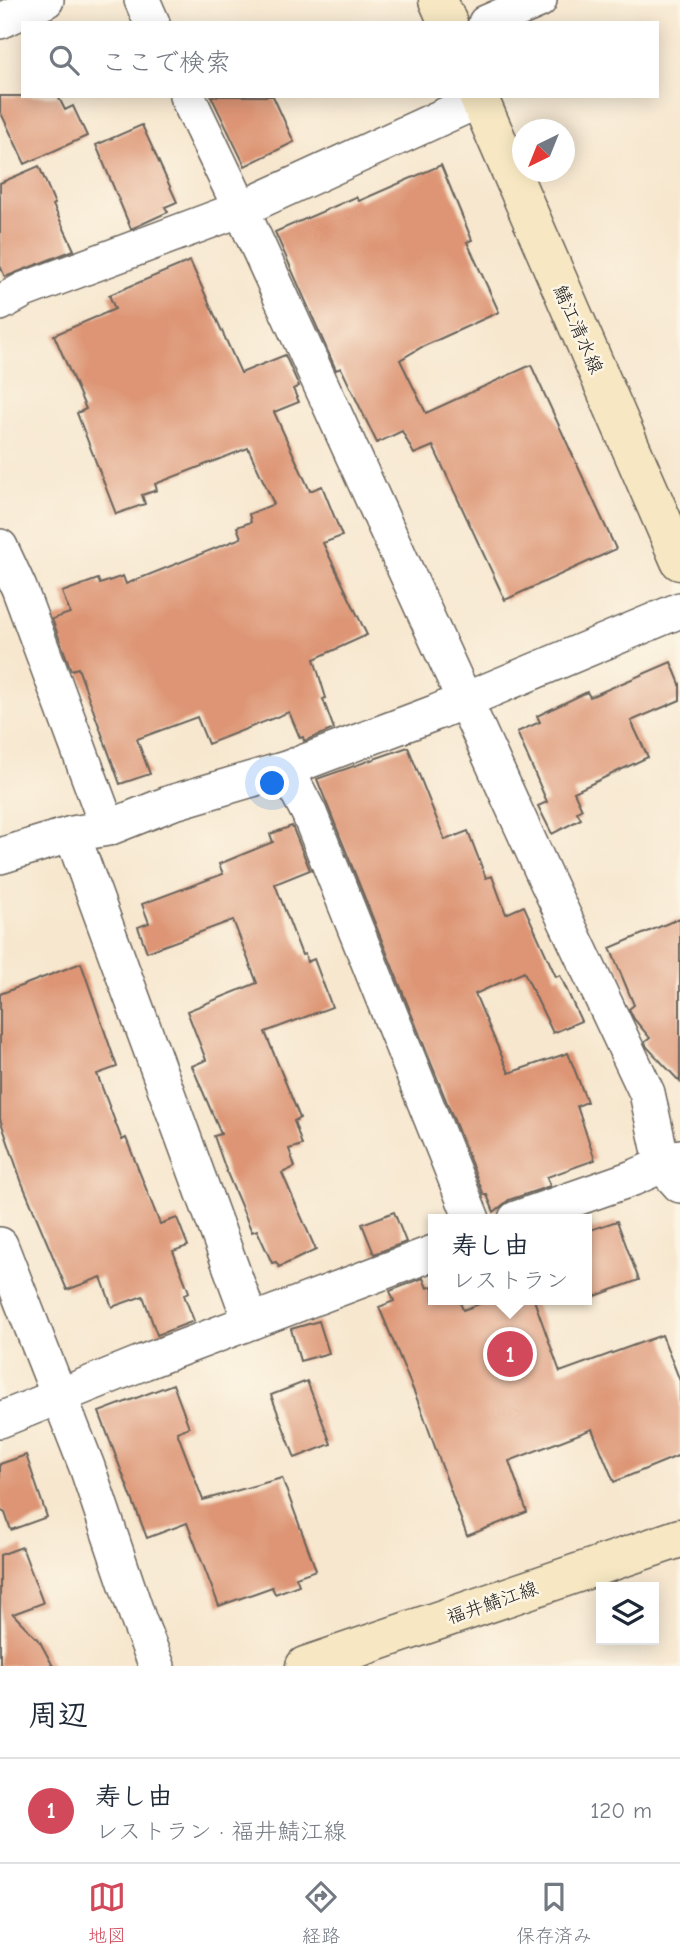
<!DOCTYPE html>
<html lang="ja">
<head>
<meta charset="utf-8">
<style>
  :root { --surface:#fff; --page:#f2f2f3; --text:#1f2937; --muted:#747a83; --line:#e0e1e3; --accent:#d1495b }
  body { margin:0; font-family:"Comic Neue","Klee One",sans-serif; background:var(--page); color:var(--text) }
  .controls { position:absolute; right:21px; bottom:21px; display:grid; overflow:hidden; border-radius:0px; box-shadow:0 4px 18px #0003 }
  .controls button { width:63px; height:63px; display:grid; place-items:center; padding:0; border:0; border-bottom:2px solid var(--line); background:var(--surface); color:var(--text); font:35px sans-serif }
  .compass { position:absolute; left:512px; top:119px; width:63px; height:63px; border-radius:50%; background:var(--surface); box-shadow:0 4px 18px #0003; rotate:223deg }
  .you { position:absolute; left:273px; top:784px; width:24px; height:24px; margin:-18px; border:5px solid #fff; border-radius:50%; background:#1a73e8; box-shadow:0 0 0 10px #1a73e833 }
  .badge { display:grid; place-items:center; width:46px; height:46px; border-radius:50%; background:var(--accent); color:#fff; font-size:23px; font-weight:700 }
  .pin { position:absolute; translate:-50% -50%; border:4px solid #fff; box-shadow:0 2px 7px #0006 }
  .popup { position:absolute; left:428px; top:1214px; width:164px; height:91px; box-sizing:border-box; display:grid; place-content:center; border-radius:0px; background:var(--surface); filter:drop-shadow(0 2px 5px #0005); font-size:23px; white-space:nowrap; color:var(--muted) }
  .popup b { font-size:26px; color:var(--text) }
  .popup::after { content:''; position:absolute; left:50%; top:100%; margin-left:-14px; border:14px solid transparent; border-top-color:var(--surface) }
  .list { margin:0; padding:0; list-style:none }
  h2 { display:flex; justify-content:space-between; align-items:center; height:91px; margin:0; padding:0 28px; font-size:30px }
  h2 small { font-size:23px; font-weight:400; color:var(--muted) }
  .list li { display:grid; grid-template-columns:46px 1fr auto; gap:21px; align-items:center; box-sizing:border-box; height:105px; padding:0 28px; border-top:2px solid var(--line) }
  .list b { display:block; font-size:26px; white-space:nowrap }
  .list p { margin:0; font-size:23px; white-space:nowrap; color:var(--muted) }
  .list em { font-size:23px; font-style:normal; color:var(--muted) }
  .icon { flex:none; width:38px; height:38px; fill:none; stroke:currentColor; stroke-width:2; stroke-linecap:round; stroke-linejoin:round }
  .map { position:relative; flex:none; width:680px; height:1666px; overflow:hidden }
  .search { position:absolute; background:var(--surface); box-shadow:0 4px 18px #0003; left:21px; right:21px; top:21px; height:77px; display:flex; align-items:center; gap:18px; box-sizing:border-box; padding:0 24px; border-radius:0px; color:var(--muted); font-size:26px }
  .sheet { height:196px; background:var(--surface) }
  nav { display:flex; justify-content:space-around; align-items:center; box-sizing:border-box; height:98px; border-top:2px solid var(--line); background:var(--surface); font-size:19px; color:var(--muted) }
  nav a { display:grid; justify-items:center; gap:4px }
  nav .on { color:var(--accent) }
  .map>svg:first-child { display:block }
  .building { fill:#dd9574 }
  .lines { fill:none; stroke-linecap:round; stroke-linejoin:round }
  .street-casing { stroke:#69635b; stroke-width:38 }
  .secondary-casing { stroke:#69635b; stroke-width:41 }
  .street { stroke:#fff; stroke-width:35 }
  .secondary { stroke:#f7e8c3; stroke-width:38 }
  .labels { text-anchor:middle; stroke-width:5; stroke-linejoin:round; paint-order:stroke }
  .street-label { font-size:19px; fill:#1c1c1c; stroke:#fcf5e5 }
</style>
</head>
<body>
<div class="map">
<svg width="680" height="1666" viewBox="0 0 680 1666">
  <rect width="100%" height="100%" fill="#fcf5e5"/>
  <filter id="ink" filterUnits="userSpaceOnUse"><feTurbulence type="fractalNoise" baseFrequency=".0143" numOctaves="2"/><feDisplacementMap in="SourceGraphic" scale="14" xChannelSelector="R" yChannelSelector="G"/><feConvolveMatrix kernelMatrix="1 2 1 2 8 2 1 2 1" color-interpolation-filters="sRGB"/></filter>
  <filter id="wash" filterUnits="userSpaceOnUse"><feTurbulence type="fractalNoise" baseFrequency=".00686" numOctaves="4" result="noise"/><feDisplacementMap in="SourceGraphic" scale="28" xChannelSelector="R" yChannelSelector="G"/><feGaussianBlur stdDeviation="1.57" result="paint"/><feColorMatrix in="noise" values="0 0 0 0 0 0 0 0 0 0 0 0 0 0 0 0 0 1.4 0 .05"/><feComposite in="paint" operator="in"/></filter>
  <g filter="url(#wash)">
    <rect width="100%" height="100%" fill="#f7e7cf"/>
    <g id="blocks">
      <path class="building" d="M0 96H58L65 110 73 106 87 136 25 164 0 111Z
        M211 96H273L294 142 245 166Z
        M142 125 177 202 165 207 168 212 131 229 96 145Z
        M441 165 472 240 467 242 499 312 422 347 400 360 426 413 531 365 616 549 505 600 433 446 414 454 402 431 377 443 341 368 336 370 275 232 356 197 359 201Z
        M39 166 55 204 53 205 74 250 5 277 0 266V183Z
        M190 261 241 373 285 355 299 386 293 389 299 402 274 412 310 491 322 486 342 536 323 543 367 635 314 659 326 698 323 699 334 729 304 741 303 737 300 738 289 712 208 744 197 717 137 739 150 774 120 784 78 668 71 670 52 619 70 613 62 592 98 579 100 584 123 576 126 584 241 538 237 527 251 522 249 514 274 504 248 448 155 484 157 490 142 495 145 504 116 514 77 413 86 409 54 335 115 309 109 295Z
        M671 662 680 684V700L631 721 648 757 574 792 582 809 577 812 581 819 552 834 538 806 547 802 517 732 540 722 537 716 587 692 590 697Z
        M408 747 445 840 468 831 486 878 492 876 506 914 524 906 556 977 560 975 581 1021 553 1033 524 972 475 994 509 1073 568 1053 587 1102 577 1106 595 1160 547 1177 550 1186 509 1200 494 1212 487 1195H484L317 779Z
        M292 826 310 870 275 884 302 955 305 954 307 962 314 959 332 1007 265 1032 300 1118 294 1121 302 1145 289 1149 295 1167 282 1173 316 1250 279 1267 276 1262 272 1263 257 1230 252 1232 227 1173 214 1136 221 1134 192 1066 206 1060 187 1011 257 983 233 920 147 952 138 927 149 923 142 904 223 874 219 864 273 842 270 834Z
        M680 918V1082L647 1047 645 1042 650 1038 634 1019 629 1009 634 1005 610 948Z
        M81 963 117 1067 97 1074 122 1140 126 1138 160 1224 177 1218 188 1246 173 1251 189 1292 184 1295 194 1321 157 1335 143 1296 112 1307 101 1277 67 1290 22 1183 0 1119V994Z
        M394 1212 406 1242 374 1254 362 1224Z
        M617 1221 639 1280 587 1299V1231Z
        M423 1278 427 1288 433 1286V1300H459L463 1310 490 1300H534L560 1372 662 1335 680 1381V1455L614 1482 592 1429 509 1461 527 1512 467 1536 422 1411 379 1307 394 1301 390 1291Z
        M319 1321 329 1353 300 1361 291 1329Z
        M307 1381 331 1444 295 1458 271 1395Z
        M173 1384 189 1427 177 1432 203 1500 282 1478 316 1570 296 1577 299 1585 275 1594 272 1587 219 1606 187 1523 147 1538 99 1412Z
        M26 1455 47 1517 11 1530 5 1513 0 1510V1464Z
        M22 1547 43 1603 13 1614 40 1642 53 1666H0V1555Z"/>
    </g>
  </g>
  <g filter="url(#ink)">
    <use href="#blocks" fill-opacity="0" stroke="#69635b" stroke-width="2"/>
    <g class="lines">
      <defs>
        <path id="street" d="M142 0 152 23
          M0 21 46 0
          M486 23 539 0
          M187 96 241 209 546 879 647 1093 663 1166 680 1185
          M0 303 24 290 241 209 479 100
          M0 547 19 588 108 828
          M286 769 309 813 472 1219
          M72 834 251 1322
          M0 856 72 834 108 828 171 803 286 769 437 712 680 610
          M516 1219 633 1178 680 1157
          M0 1245 87 1467 139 1621 157 1666
          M0 1420 144 1362 433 1253"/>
        <path id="secondary" d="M438 0 448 23
          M478 96 680 561
          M305 1666 680 1538"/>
      </defs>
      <use href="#street" class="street-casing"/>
      <use href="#secondary" class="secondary-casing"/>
      <use href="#street" class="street"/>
      <use href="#secondary" class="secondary"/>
    </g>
  </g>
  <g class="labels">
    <g class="street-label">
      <text transform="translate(579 329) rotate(66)" y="7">鯖江清水線</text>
      <text transform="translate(492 1602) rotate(-19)" y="7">福井鯖江線</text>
    </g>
  </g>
</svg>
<div class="controls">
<button><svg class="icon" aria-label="layers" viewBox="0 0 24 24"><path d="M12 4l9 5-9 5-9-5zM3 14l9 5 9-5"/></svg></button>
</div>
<svg class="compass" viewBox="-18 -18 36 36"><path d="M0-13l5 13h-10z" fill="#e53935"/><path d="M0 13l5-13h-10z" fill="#747a83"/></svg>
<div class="you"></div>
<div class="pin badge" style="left:510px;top:1354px">1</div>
<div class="popup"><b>寿し由</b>レストラン</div>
<div class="search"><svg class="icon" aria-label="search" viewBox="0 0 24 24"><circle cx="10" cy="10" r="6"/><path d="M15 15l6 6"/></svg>ここで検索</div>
</div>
<section class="sheet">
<h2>周辺<small></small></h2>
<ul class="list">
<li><span class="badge">1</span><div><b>寿し由</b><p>レストラン · 福井鯖江線</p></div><em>120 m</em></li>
</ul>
</section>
<nav>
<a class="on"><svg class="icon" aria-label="map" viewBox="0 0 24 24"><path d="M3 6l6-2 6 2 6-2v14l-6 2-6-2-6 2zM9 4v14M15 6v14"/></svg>地図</a>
<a><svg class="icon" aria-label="directions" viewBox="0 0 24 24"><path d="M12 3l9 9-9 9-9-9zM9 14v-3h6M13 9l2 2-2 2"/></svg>経路</a>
<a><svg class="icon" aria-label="saved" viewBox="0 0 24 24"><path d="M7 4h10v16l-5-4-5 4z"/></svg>保存済み</a>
</nav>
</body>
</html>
